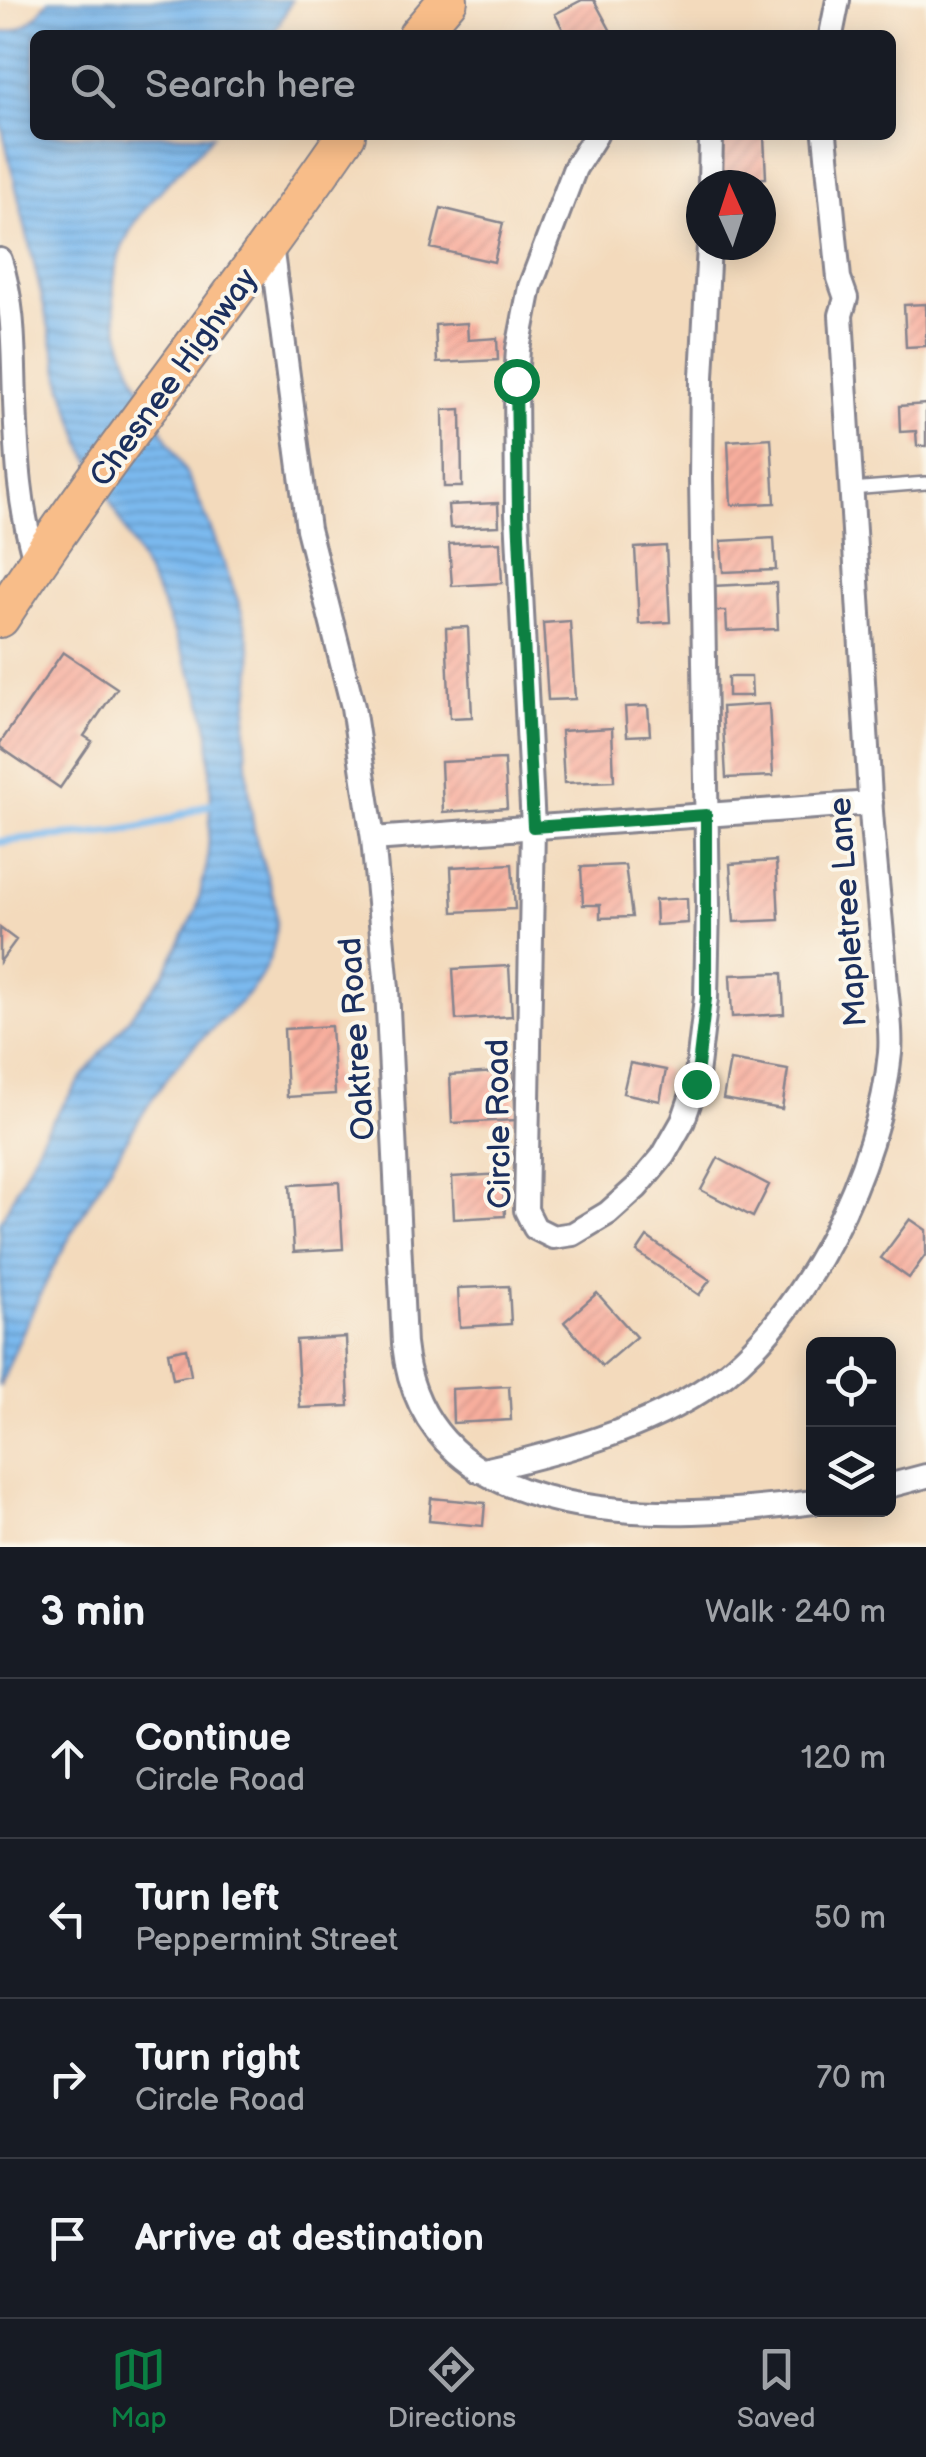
<!DOCTYPE html>
<html lang="en">
<head>
<meta charset="utf-8">
<style>
  :root { --surface:#171b24; --page:#242831; --text:#f1f3f6; --muted:#9ea1a6; --line:#363941; --accent:#0b8043 }
  body { margin:0; font-family:"Balsamiq Sans",sans-serif; background:var(--page); color:var(--text) }
  .controls { position:absolute; right:30px; bottom:30px; display:grid; overflow:hidden; border-radius:15px; box-shadow:0 5px 25px #0003 }
  .controls button { width:90px; height:90px; display:grid; place-items:center; padding:0; border:0; border-bottom:2px solid var(--line); background:var(--surface); color:var(--text); font:50px sans-serif }
  .compass { position:absolute; left:686px; top:170px; width:90px; height:90px; border-radius:50%; background:var(--surface); box-shadow:0 5px 25px #0003; rotate:357deg }
  .stop { position:absolute; width:30px; height:30px; margin:-22px; border:8px solid #0b8043; border-radius:50%; background:#fff }
  .stop.end { background:#0b8043; border-color:#fff; box-shadow:0 2px 10px #0008 }
  .list { margin:0; padding:0; list-style:none }
  h2 { display:flex; justify-content:space-between; align-items:center; height:130px; margin:0; padding:0 40px; font-size:42px }
  h2 small { font-size:32px; font-weight:400; color:var(--muted) }
  .list li { display:grid; grid-template-columns:65px 1fr auto; gap:30px; align-items:center; box-sizing:border-box; height:160px; padding:0 40px; border-top:2px solid var(--line) }
  .list b { display:block; font-size:38px; white-space:nowrap }
  .list p { margin:0; font-size:32px; white-space:nowrap; color:var(--muted) }
  .list em { font-size:32px; font-style:normal; color:var(--muted) }
  .icon { flex:none; width:55px; height:55px; fill:none; stroke:currentColor; stroke-width:2; stroke-linecap:round; stroke-linejoin:round }
  .map { position:relative; flex:none; width:926px; height:1547px; overflow:hidden }
  .search { position:absolute; background:var(--surface); box-shadow:0 5px 25px #0003; left:30px; right:30px; top:30px; height:110px; display:flex; align-items:center; gap:25px; box-sizing:border-box; padding:0 35px; border-radius:15px; color:var(--muted); font-size:38px }
  .sheet { height:770px; background:var(--surface) }
  nav { display:flex; justify-content:space-around; align-items:center; box-sizing:border-box; height:140px; border-top:2px solid var(--line); background:var(--surface); font-size:28px; color:var(--muted) }
  nav a { display:grid; justify-items:center; gap:5px }
  nav .on { color:var(--accent) }
  .map>svg:first-child { display:block }
  .water { fill:url(#water-rules); stroke:#4b74a6; stroke-width:2.5 }
  .lines { fill:none; stroke-linecap:round; stroke-linejoin:round }
  .stream { stroke:#7bb9ee; stroke-width:8 }
  .building { fill:url(#building-hatch) }
  .service-casing { stroke:#87848d; stroke-width:16 }
  .minor-casing { stroke:#87848d; stroke-width:28 }
  .primary-casing { stroke:#87848d; stroke-width:42 }
  .service { stroke:#fff; stroke-width:11 }
  .minor { stroke:#fff; stroke-width:22 }
  .primary { stroke:#f8bd89; stroke-width:38 }
  .route { stroke:#0b8043; stroke-width:12 }
  .labels { text-anchor:middle; stroke-width:8; stroke-linejoin:round; paint-order:stroke }
  .street-label { font-size:32px; fill:#1b2f5e; stroke:#fbf7ec }
</style>
</head>
<body>
<div class="map">
<svg width="926" height="1547" viewBox="0 0 926 1547">
  <defs>
    <pattern id="water-rules" width="6" height="5" patternUnits="userSpaceOnUse" patternTransform="scale(2.5)"><rect width="6" height="5" fill="#7bb9ee"/><path d="M0 2.5h6" fill="none" stroke="#6497c4"/></pattern>
    <pattern id="building-hatch" width="6" height="6" patternUnits="userSpaceOnUse" patternTransform="scale(2.5)"><rect width="6" height="6" fill="#f8ae9d"/><path d="M-1 1l2-2M0 6l6-6M5 7l2-2" fill="none" stroke="#d4968a"/></pattern>
  </defs>
  <rect width="100%" height="100%" fill="#fbf7ec"/>
  <filter id="ink" filterUnits="userSpaceOnUse"><feTurbulence type="fractalNoise" baseFrequency=".01" numOctaves="2"/><feDisplacementMap in="SourceGraphic" scale="20" xChannelSelector="R" yChannelSelector="G"/><feConvolveMatrix kernelMatrix="1 2 1 2 8 2 1 2 1" color-interpolation-filters="sRGB"/></filter>
  <filter id="wash" filterUnits="userSpaceOnUse"><feTurbulence type="fractalNoise" baseFrequency=".0048" numOctaves="4" result="noise"/><feDisplacementMap in="SourceGraphic" scale="40" xChannelSelector="R" yChannelSelector="G"/><feGaussianBlur stdDeviation="2.25" result="paint"/><feColorMatrix in="noise" values="0 0 0 0 0 0 0 0 0 0 0 0 0 0 0 0 0 1.4 0 .05"/><feComposite in="paint" operator="in"/></filter>
  <g filter="url(#wash)">
    <rect width="100%" height="100%" fill="#f3dabc"/>
    <path class="water" d="M49 0H292L273 35H35V135H213C175 179 118 219 114 283 110 357 162 422 192 485 209 521 223 560 237 598 244 617 251 644 252 664 252 684 247 705 246 725 245 756 249 792 253 823 257 857 278 891 276 926 273 991 222 1013 184 1057 156 1089 134 1128 112 1164 68 1236 30 1308 0 1387V1223L46 1130 80 1080 164 974 196 911 207 864 211 804 209 733 201 697 158 595 84 449 63 388 0 119V33C25 31 35 20 49 0Z"/>
    <g class="lines">
      <path class="stream" d="M0 842C49 834 98 837 146 826 172 821 195 807 220 802"/>
    </g>
    <g id="blocks">
      <path class="building" d="M582 0H594L613 35H566L555 14Z
        M764 136 766 178 715 181 713 139Z
        M441 208 503 223 494 262 431 248Z
        M926 304V346L906 347 904 305Z
        M467 323 468 340 497 338 498 360 437 363 435 325Z
        M926 404V446H917L916 431 900 432 899 406Z
        M461 409 462 487H444L443 410Z
        M771 438 775 503 731 505 728 441Z
        M498 503 499 526 450 528 448 505Z
        M774 538 776 570 723 572 721 541Z
        M500 542 502 583 452 586 449 544Z
        M666 546 670 622 639 624 635 548Z
        M776 583 778 629 727 631 726 611H713L712 586Z
        M570 621 575 699 548 700 543 623Z
        M468 627 472 717 450 718 446 628Z
        M63 652 117 688 84 736 92 741 60 788 0 747V743Z
        M728 677H751L752 696H728Z
        M769 704 773 776 726 778 722 707Z
        M648 706 650 735 627 736 625 707Z
        M612 728 614 781 564 783 561 731Z
        M504 759 507 808 443 812 441 762Z
        M776 861 779 920 734 922 730 864Z
        M512 864 515 909 453 912 451 867Z
        M625 865 632 917 600 918V905H583L581 867Z
        M687 898 688 923 656 925 655 900Z
        M0 928 16 940 0 962Z
        M509 966 512 1016 456 1020 453 969Z
        M782 973 784 1014 732 1017 730 975Z
        M331 1026 335 1094 287 1097 284 1029Z
        M730 1060 788 1070 782 1109 723 1099Z
        M630 1063 666 1070 660 1101 623 1093Z
        M513 1071 516 1120 452 1123 450 1075Z
        M718 1158 769 1185 753 1217 701 1190Z
        M503 1174 505 1216 454 1219 452 1177Z
        M339 1182 343 1249 294 1252 290 1185Z
        M910 1219 926 1230V1254L909 1278 881 1258Z
        M647 1237 710 1280 699 1295 637 1252Z
        M509 1286 511 1324 460 1327 458 1288Z
        M597 1293 636 1337 602 1366 564 1322Z
        M346 1337 349 1406 300 1408 296 1340Z
        M186 1348 191 1375 173 1379 168 1352Z
        M509 1386 511 1420 453 1423 452 1389Z
        M431 1498 485 1503 483 1526 429 1521Z"/>
    </g>
  </g>
  <g filter="url(#ink)">
    <use href="#blocks" fill-opacity="0" stroke="#87848d" stroke-width="2.5"/>
    <g class="lines">
      <defs>
        <path id="service" d="M851 489 926 483"/>
        <path id="minor" d="M831 35 838 0
          M596 135 575 168 530 287 518 349 516 381 517 514 533 827 526 1210 535 1228 553 1237 573 1234 608 1213 637 1187 663 1156 683 1121 696 1083 706 998 708 905 701 478 702 377 709 245
          M710 185 711 135
          M271 245 308 529 353 707 373 839 387 988 404 1344C424 1536 672 1520 814 1502
          M0 260C15 307 13 351 15 400 17 456 19 509 36 563
          M373 839 871 803
          M479 1471C559 1453 643 1431 712 1384 805 1320 880 1164 890 1053 892 1032 888 1008 886 986 882 923 874 860 870 797 860 637 851 476 841 315L846 298 839 278 825 135
          M888 1486 926 1476"/>
        <path id="primary" d="M418 35 448 0
          M0 618C108 452 234 299 346 135"/>
      </defs>
      <use href="#service" class="service-casing"/>
      <use href="#minor" class="minor-casing"/>
      <use href="#primary" class="primary-casing"/>
      <use href="#service" class="service"/>
      <use href="#minor" class="minor"/>
      <use href="#primary" class="primary"/>
    </g>
  </g>
  <g class="lines" filter="url(#ink)">
    <path class="route" d="M516 381 518 514 533 827 706 815V998L696 1084"/>
  </g>
  <g class="labels">
    <g class="street-label">
      <text transform="translate(173 377) rotate(-54)" y="11">Chesnee Highway</text>
      <text transform="translate(847 912) rotate(-94)" y="11">Mapletree Lane</text>
      <text transform="translate(356 1039) rotate(-94)" y="11">Oaktree Road</text>
      <text transform="translate(498 1124) rotate(-91)" y="11">Circle Road</text>
    </g>
  </g>
</svg>
<div class="controls">
<button><svg class="icon" aria-label="locate" viewBox="0 0 24 24"><circle cx="12" cy="12" r="6"/><path d="M12 2v4M12 18v4M2 12h4M18 12h4"/></svg></button>
<button><svg class="icon" aria-label="layers" viewBox="0 0 24 24"><path d="M12 4l9 5-9 5-9-5zM3 14l9 5 9-5"/></svg></button>
</div>
<svg class="compass" viewBox="-18 -18 36 36"><path d="M0-13l5 13h-10z" fill="#e53935"/><path d="M0 13l5-13h-10z" fill="#9ea1a6"/></svg>
<div class="stop" style="left:516px;top:381px"></div>
<div class="stop end" style="left:696px;top:1084px"></div>
<div class="search"><svg class="icon" aria-label="search" viewBox="0 0 24 24"><circle cx="10" cy="10" r="6"/><path d="M15 15l6 6"/></svg>Search here</div>
</div>
<section class="sheet">
<h2>3 min<small>Walk · 240 m</small></h2>
<ul class="list">
<li><svg class="icon" aria-label="ahead" viewBox="0 0 24 24"><path d="M12 20V5M6 11l6-6 6 6"/></svg><div><b>Continue</b><p>Circle Road</p></div><em>120 m</em></li>
<li><svg class="icon" aria-label="left" viewBox="0 0 24 24"><path d="M17 20v-9H6M10 6l-5 5 5 5"/></svg><div><b>Turn left</b><p>Peppermint Street</p></div><em>50 m</em></li>
<li><svg class="icon" aria-label="right" viewBox="0 0 24 24"><path d="M7 20v-9h11M14 6l5 5-5 5"/></svg><div><b>Turn right</b><p>Circle Road</p></div><em>70 m</em></li>
<li><svg class="icon" aria-label="arrive" viewBox="0 0 24 24"><path d="M6 21V4h12l-3 4 3 4H6"/></svg><div><b>Arrive at destination</b></div></li>
</ul>
</section>
<nav>
<a class="on"><svg class="icon" aria-label="map" viewBox="0 0 24 24"><path d="M3 6l6-2 6 2 6-2v14l-6 2-6-2-6 2zM9 4v14M15 6v14"/></svg>Map</a>
<a><svg class="icon" aria-label="directions" viewBox="0 0 24 24"><path d="M12 3l9 9-9 9-9-9zM9 14v-3h6M13 9l2 2-2 2"/></svg>Directions</a>
<a><svg class="icon" aria-label="saved" viewBox="0 0 24 24"><path d="M7 4h10v16l-5-4-5 4z"/></svg>Saved</a>
</nav>
</body>
</html>
